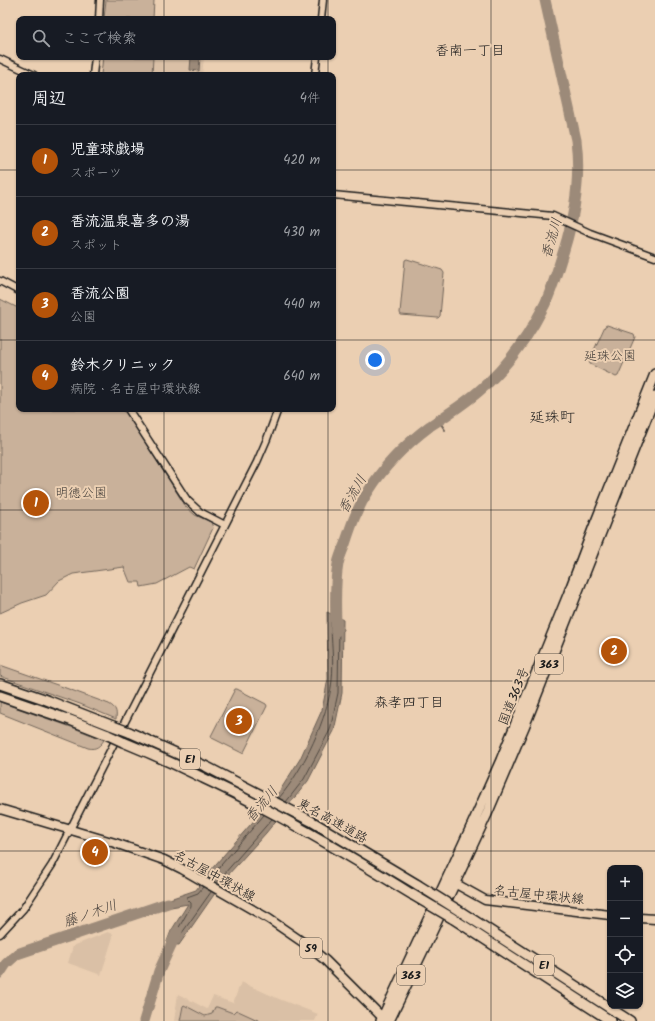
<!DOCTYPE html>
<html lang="ja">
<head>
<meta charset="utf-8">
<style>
  :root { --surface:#171b24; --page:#242831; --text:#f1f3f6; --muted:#9ea1a6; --line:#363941; --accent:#b45309 }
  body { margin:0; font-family:Kalam,"Klee One",sans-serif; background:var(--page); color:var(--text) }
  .controls { position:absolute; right:12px; bottom:12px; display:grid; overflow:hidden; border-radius:8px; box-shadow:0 1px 3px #0004 }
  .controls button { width:36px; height:36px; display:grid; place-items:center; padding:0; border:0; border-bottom:1px solid var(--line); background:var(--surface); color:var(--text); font:20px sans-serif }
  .you { position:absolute; left:375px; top:360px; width:14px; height:14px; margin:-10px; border:3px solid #fff; border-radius:50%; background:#1a73e8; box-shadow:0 0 0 6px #1a73e833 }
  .badge { display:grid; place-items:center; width:26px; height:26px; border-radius:50%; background:var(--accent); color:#fff; font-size:13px; font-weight:700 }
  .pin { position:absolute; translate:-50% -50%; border:2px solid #fff; box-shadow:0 1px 4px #0006 }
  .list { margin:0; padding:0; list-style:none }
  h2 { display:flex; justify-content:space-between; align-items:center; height:52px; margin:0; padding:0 16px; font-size:17px }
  h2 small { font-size:13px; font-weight:400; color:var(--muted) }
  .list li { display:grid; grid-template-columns:26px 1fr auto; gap:12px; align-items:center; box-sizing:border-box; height:72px; padding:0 16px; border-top:1px solid var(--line) }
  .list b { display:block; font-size:15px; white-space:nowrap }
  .list p { margin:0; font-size:13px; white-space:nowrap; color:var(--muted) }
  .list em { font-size:13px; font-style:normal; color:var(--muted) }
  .icon { flex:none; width:22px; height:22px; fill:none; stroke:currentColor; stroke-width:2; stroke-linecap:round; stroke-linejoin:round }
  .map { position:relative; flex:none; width:655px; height:1021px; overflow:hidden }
  .search { position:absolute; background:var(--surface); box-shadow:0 1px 3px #0004; left:16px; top:16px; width:320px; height:44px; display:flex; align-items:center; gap:10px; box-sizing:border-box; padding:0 14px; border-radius:8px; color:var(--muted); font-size:15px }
  .panel { position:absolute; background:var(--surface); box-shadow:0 1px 3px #0004; left:16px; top:72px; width:320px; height:340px; border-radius:8px }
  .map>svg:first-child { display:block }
  .built { fill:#dac0a6 }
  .green { fill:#c9b19a; stroke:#72665b }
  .water { fill:#9c8a79; stroke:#695e54 }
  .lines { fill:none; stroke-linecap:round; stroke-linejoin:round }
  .shore { stroke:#4f4841; stroke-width:1 }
  .stream { stroke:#695e54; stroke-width:2 }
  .river { stroke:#9c8a79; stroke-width:11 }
  .tertiary-casing { stroke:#1c1c1c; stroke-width:9 }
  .primary-casing { stroke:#1c1c1c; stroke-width:11 }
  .trunk-casing { stroke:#1c1c1c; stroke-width:12 }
  .motorway-casing { stroke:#1c1c1c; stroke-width:12 }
  .tertiary { stroke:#ebcfb2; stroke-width:6 }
  .primary { stroke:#ebcfb2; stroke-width:8 }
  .trunk { stroke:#ebcfb2; stroke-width:9 }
  .motorway { stroke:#ebcfb2; stroke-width:9 }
  .motorway-bridge-casing { stroke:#1c1c1c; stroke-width:12; stroke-linecap:butt }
  .motorway-bridge { stroke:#ebcfb2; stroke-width:9 }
  .grid { fill:none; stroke:#1c1c1c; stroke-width:1; stroke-opacity:0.55 }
  .labels { text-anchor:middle; stroke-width:4; stroke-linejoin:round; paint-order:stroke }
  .shield { fill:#ebcfb2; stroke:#5a5249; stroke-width:1 }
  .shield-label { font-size:12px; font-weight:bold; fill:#1c1c1c }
  .park-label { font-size:13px; fill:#47413c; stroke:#ebcfb2 }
  .street-label { font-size:13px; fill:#1c1c1c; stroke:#ebcfb2 }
  .neighbourhood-label { font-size:14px; fill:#1c1c1c; stroke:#ebcfb2 }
  .water-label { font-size:14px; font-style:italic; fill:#49423d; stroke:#ebcfb2 }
  .quarter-label { font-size:15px; fill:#1c1c1c; stroke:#ebcfb2 }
</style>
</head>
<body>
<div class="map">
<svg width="655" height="1021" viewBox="0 0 655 1021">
  <rect width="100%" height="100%" fill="#ebcfb2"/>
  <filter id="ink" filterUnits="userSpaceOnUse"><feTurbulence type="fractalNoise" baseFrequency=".025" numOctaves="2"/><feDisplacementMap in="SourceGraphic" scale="8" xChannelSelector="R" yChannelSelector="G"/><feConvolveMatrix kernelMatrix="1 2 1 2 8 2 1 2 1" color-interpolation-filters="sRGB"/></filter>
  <g filter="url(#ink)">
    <path class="built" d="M101 57H204L202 75H99Z
      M108 932 113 934V937L101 975 68 963 73 946Z
      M241 982 279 999 318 1014 315 1021H174L178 994 207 1009 213 996 233 1003Z"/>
    <path class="green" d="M106 0H154L153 19H104Z
      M103 57H153L152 75H101Z
      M407 259 442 270 444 273 440 316 438 318 401 315 400 313 405 260Z
      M0 299 18 308 19 307V409H124L186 507 195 515 211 522 213 528 194 569 189 567 157 584 141 587 140 582H130L124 567 73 574 59 581 46 595 22 603 0 613Z
      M607 325 634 334 635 337 618 376 616 377 590 364 589 361 605 326Z
      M0 665 63 687 109 704C116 708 117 711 116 719L80 704 0 676Z
      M235 689H237L266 704 267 706 244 752 242 753 212 738 211 736Z
      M0 702 74 728 104 740C100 746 96 750 88 748L0 713Z
      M184 1005 205 1016 212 1014 215 1007H217L233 1013 236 1010 260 1021H180L183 1006Z"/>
    <path class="water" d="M191 57H200L199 71 190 70Z
      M327 612 343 620 342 693 334 731 326 746 308 781 266 833 227 876 179 945 166 944 171 931 188 904 154 910 152 905 196 890 209 872 279 792 300 759 322 710 328 679Z"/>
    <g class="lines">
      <path class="shore" d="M279 798C304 769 328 718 332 680 334 661 331 641 331 622L334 620 339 623 338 693 330 730 304 779 286 802
        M209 879 264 815
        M217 883 224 874 272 819
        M203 887 198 893 187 897V899L191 903V906L173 938 174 940H177L211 892"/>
      <path class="stream" d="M439 421 445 430"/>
      <path class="river" d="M336 631C336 609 334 586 338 564 339 558 342 551 345 544 351 526 357 508 368 492 383 467 406 444 430 426 447 415 464 404 479 391 506 368 529 336 545 304 553 287 558 268 564 250 575 214 581 178 576 140L545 0
        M0 973 6 964 17 954 168 903
        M144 1021 159 971 177 932"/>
      <defs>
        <path id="tertiary" d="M99 19 100 0
          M321 19 323 0
          M0 59 34 75
          M93 75 95 57
          M315 75 317 57
          M333 195 553 216 590 233 655 257
          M0 281 19 291
          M128 409 187 500 200 512 225 525
          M0 934 23 909 52 865 257 462 267 439 278 409"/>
        <path id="primary" d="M0 809 115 843 164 860 182 869 269 919 304 943 325 960 386 1021
          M449 880 485 900 610 915
          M640 918 655 919"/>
        <path id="trunk" d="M381 1021 472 825 501 760 568 595 593 529 655 374
          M389 1021 430 936 487 814 524 727 655 396"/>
        <path id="motorway" d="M0 684 44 699 113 726
          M0 696 70 720 108 735
          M129 732 207 767 311 821 418 885
          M123 742C150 753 177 765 203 778 276 812 345 853 413 895
          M458 910 630 1021
          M452 918 611 1021"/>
      </defs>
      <use href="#tertiary" class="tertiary-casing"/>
      <use href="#primary" class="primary-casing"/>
      <use href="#trunk" class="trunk-casing"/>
      <use href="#motorway" class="motorway-casing"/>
      <use href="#tertiary" class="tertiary"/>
      <use href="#primary" class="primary"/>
      <use href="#trunk" class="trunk"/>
      <use href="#motorway" class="motorway"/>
      <defs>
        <path id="motorway-bridge" d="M113 726 129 732
          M108 735 123 742
          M418 885 458 910
          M413 895 452 918"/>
      </defs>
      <use href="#motorway-bridge" class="motorway-bridge-casing"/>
      <use href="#motorway-bridge" class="motorway-bridge"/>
    </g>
  </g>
  <path class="grid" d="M164 0V19M328 0V19M491 0V1021M164 57V75M328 57V75M0 170H19M333 170H655M0 340H19M333 340H655M164 409V1021M328 409V1021M0 510H655M0 681H655M0 851H655"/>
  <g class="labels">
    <g class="shield">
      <rect x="535" y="654" width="28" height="20" rx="3"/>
      <rect x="180" y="749" width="20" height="20" rx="3"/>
      <rect x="300" y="938" width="22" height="20" rx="3"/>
      <rect x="534" y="955" width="20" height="20" rx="3"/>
      <rect x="397" y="965" width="28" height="20" rx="3"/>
    </g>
    <g class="shield-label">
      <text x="549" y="668">363</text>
      <text x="190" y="763">E1</text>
      <text x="311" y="952">59</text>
      <text x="544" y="969">E1</text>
      <text x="411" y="979">363</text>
    </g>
    <g class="park-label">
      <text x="610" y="360">延珠公園</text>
      <text x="81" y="497">明徳公園</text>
    </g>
    <g class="street-label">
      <text transform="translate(513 696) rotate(-68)" y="5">国道363号</text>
      <text transform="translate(333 820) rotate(29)" y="5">東名高速道路</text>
      <text transform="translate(215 875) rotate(29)" y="5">名古屋中環状線</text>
      <text transform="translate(539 894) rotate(6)" y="5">名古屋中環状線</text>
    </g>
    <g class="neighbourhood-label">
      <text x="470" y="55">香南一丁目</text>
      <text x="409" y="707">森孝四丁目</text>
    </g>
    <g class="water-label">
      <text transform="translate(551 238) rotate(-74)" y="5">香流川</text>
      <text transform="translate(352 494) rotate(-60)" y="5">香流川</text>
      <text transform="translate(261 804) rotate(-49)" y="5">香流川</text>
      <text transform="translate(90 913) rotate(-19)" y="5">藤ノ木川</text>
    </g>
    <g class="quarter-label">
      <text x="552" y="422">延珠町</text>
    </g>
  </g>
</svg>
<div class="controls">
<button>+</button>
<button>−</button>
<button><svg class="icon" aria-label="locate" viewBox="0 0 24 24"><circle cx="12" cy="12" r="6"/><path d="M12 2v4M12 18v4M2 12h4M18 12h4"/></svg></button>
<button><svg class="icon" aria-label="layers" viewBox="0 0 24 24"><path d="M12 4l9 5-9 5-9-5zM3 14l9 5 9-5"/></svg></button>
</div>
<div class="you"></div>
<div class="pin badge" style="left:36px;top:503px">1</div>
<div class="pin badge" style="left:614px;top:651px">2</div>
<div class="pin badge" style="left:239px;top:721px">3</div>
<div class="pin badge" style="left:95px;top:852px">4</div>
<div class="search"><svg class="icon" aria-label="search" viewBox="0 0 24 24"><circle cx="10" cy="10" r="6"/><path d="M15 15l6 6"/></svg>ここで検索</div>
<section class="panel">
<h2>周辺<small>4件</small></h2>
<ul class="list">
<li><span class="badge">1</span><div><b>児童球戯場</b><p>スポーツ</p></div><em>420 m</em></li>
<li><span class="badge">2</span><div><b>香流温泉喜多の湯</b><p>スポット</p></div><em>430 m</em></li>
<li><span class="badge">3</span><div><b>香流公園</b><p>公園</p></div><em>440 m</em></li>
<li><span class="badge">4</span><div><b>鈴木クリニック</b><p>病院 · 名古屋中環状線</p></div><em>640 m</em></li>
</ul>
</section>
</div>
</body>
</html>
